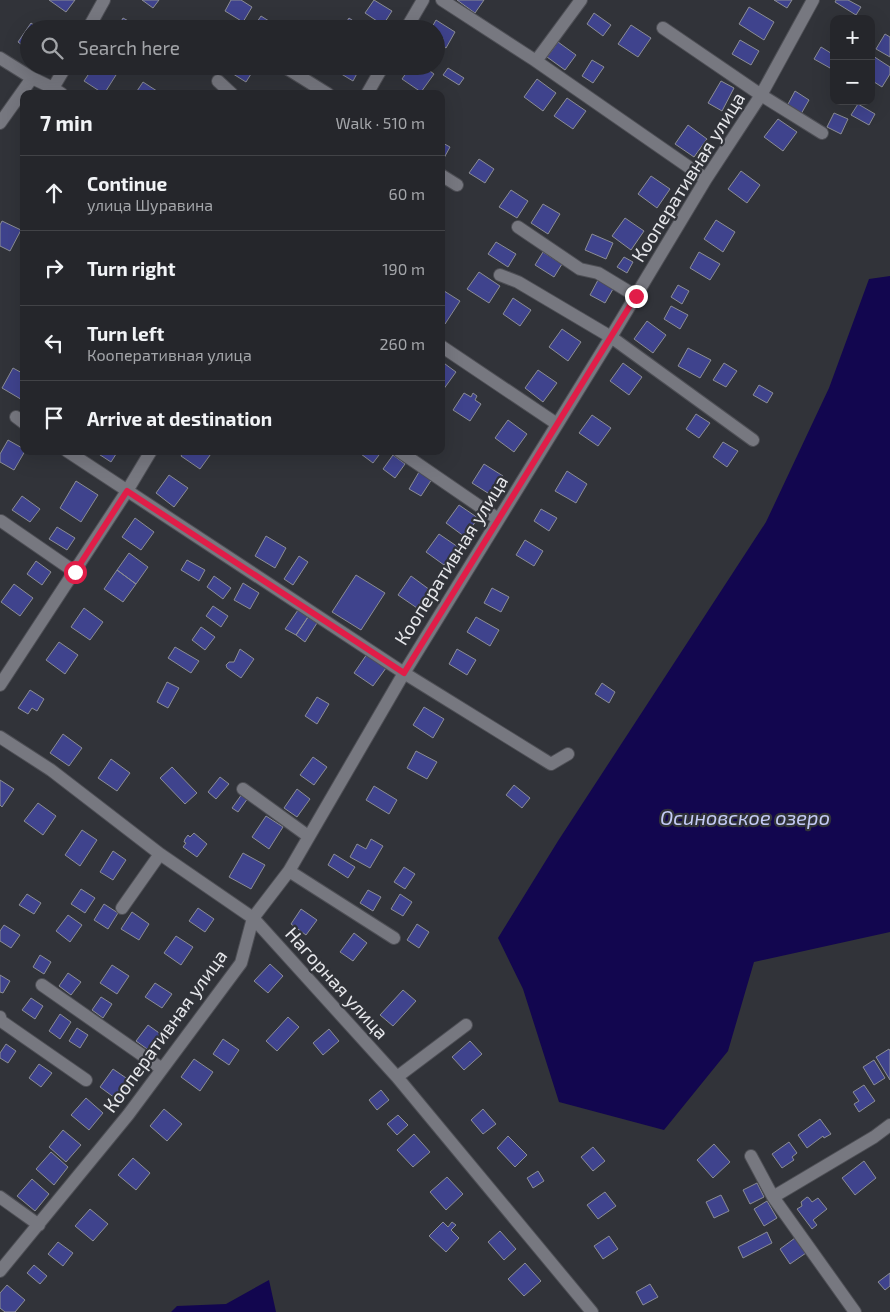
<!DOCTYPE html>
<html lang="en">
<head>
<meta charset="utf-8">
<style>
  :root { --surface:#25262b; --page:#313237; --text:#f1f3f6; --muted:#a3a5a9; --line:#424347 }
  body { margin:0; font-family:"Exo 2",sans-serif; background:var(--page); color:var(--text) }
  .controls { position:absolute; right:15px; top:15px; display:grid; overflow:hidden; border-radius:10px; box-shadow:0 5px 20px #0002 }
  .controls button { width:45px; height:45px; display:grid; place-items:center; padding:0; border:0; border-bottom:1px solid var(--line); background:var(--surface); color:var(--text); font:25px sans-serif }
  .stop { position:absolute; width:15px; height:15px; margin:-11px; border:4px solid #e11d48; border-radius:50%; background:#fff }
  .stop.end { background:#e11d48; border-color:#fff; box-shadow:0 1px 5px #0008 }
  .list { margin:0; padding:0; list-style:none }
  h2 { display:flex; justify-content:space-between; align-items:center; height:65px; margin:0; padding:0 20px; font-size:21px }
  h2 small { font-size:16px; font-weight:400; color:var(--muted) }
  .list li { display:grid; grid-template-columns:32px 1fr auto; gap:15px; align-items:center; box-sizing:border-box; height:75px; padding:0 20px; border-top:1px solid var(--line) }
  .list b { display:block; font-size:19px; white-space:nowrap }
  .list p { margin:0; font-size:16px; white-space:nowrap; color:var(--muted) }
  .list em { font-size:16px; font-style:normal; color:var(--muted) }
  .icon { flex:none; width:28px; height:28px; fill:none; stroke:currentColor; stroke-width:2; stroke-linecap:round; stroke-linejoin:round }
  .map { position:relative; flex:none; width:890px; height:1312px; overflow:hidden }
  .search { position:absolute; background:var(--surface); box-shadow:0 5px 20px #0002; left:20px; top:20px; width:425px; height:55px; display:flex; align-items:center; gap:12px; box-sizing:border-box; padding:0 18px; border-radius:28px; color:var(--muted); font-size:19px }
  .panel { position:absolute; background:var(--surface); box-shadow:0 5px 20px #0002; left:20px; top:90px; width:425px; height:365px; border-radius:10px }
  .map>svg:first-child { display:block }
  .water { fill:#12064f }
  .building { fill:#3f438d; stroke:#8b8d94 }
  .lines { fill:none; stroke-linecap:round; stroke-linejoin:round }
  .minor-casing { stroke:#4e4f55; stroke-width:14 }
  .minor { stroke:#777880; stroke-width:12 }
  .route { stroke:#e11d48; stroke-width:6 }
  .labels { text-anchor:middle; stroke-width:4.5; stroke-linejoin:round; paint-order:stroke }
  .street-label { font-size:19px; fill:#e6e7eb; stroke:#313339 }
  .water-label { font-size:20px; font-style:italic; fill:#c4cbf6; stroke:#313339 }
</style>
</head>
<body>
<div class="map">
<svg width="890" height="1312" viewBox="0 0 890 1312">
  <rect width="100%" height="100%" fill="#313339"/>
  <path class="water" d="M890 276V932L754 962 728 1051 664 1130 559 1102 523 989 498 938 558 841 766 522 829 388 869 279Z
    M269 1280 276 1312H171L177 1306 226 1304Z"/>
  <path class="building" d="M49 0H75L66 12Z
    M142 0H159L153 8Z
    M231 0H241L252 7 243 22 225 11Z
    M374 0 392 11 383 25 365 13Z
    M457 0H484L475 13Z
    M774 0H792L787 8Z
    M836 0H848L861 7 856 15 835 2Z
    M749 7 774 22 764 40 739 24Z
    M594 13 611 25 603 36 587 24Z
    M261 16 277 26 275 29 253 28Z
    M123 18 143 29H117Z
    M349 18 365 29H342Z
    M436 20 455 32 446 48 440 44 443 38 436 34V29H431Z
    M31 23 39 29H29V50L18 42Z
    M631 25 651 38 638 57 618 44Z
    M885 34 890 37V57L876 49Z
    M740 40 759 51 751 65 732 54Z
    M558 42 576 55 565 70 547 57Z
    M821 47 834 55V61L830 68 814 59Z
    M873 56 890 67V74L882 87 871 80V59Z
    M592 60 604 67 593 83 582 76Z
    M94 66H103L116 75 104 94 84 81Z
    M233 66H256L246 82 230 72Z
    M341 66H361L353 81 338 72Z
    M411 66H423L434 74 421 92 402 79Z
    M448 68 464 78 459 85 443 75Z
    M537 79 556 93 543 111 524 97Z
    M721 81 734 88 722 111 708 103Z
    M143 82 160 93V94H135Z
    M795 91 809 100 801 114 787 106Z
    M567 98 586 111 573 129 554 116Z
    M858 104 875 114 869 125 851 115Z
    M834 113 848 119 841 134 827 127Z
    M778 119 797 132 783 151 764 137Z
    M688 125 707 139 694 157 675 144Z
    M441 142 450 147 444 158 441 156Z
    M479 159 494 169 485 183 469 173Z
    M741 171 760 185 747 203 728 189Z
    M651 176 670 189 657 208 638 194Z
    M511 190 528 201 517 218 499 207Z
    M543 204 560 214 548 234 531 223Z
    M625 218 644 231 631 250 612 236Z
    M716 220 735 232 723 252 704 239Z
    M2 221 21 230 10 251 0 246V225Z
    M592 234 613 243 606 259 585 250Z
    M496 242 516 254 508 267 488 254Z
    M543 252 562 264 554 277 535 265Z
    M699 252 720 264 710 280 690 268Z
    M624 257 633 262 627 273 617 267Z
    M479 272 500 286 489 303 467 289Z
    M598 280 613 289 605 303 590 295Z
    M678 285 689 291 682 304 671 297Z
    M441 289 460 301 445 324 441 322Z
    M513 298 531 310 520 326 503 314Z
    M671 306 688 315 680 329 664 319Z
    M647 321 666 335 653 353 634 339Z
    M562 329 581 342 568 361 549 347Z
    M688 348 711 360 700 378 678 366Z
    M441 361 456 372 443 390 441 389Z
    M623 363 642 377 629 395 610 381Z
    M724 363 737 371 726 387 713 380Z
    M13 368 24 374V401L2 388Z
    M538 370 557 383 543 402 525 388Z
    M759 385 773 393 767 403 753 395Z
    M464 393 471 397 473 393 477 396 475 400 481 404 470 421 453 410Z
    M696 414 710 423 699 438 686 429Z
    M592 415 611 428 598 446 579 433Z
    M508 420 527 434 514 452 495 438Z
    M8 440 24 449 25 451 14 470 0 462V454Z
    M723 442 738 451 727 467 713 457Z
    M94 451H118L111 462Z
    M184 451H213L200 469 181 456Z
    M362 451H382L373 463 361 454Z
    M393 455 405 464 395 478 383 469Z
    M484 464 503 476 491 495 472 483Z
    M567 471 587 484 576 503 555 491Z
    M419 472 432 479 421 496 409 489Z
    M169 475 188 488 174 507 156 493Z
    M76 481 98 495 81 522 60 508Z
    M22 496 40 509 30 522 12 510Z
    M459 505 478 518 465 537 446 523Z
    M541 509 557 518 549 531 534 521Z
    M135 518 154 532 141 550 122 537Z
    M57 527 75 538 67 550 49 539Z
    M439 534 458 547 444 565 426 552Z
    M266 536 286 548 275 568 255 556Z
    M525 540 543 551 534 566 516 555Z
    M129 553 148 567 136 584 117 570Z
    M299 556 308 562 293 585 284 579Z
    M187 560 205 570 199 581 181 570Z
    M36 561 51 572 42 585 27 574Z
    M117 570 136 584 123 602 104 589Z
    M356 575 385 593 361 630 332 612Z
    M214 576 231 588 223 599 207 587Z
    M411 576 430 590 417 608 398 595Z
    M243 583 259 593 250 609 234 600Z
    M14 584 33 598 20 616 1 602Z
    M492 588 509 597 501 612 484 603Z
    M213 606 228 616 221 627 206 616Z
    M84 608 103 622 90 640 71 627Z
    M298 610 308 617 296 635 285 629Z
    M308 617 317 623 305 642 296 635Z
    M476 617 499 630 490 646 467 632Z
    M201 627 215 637 205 650 192 640Z
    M59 642 78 655 65 674 46 660Z
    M175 647 199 661 191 673 168 658Z
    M240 649 254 659 241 678 227 668 226 665 229 662H234Z
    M457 649 476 660 467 675 449 664Z
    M367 654 386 668 373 686 354 673Z
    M167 682 179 688 168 708 157 702Z
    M602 683 615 692 609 703 595 694Z
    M30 690 44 699 37 711 32 708 28 714 18 708Z
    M317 697 329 704 317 724 305 716Z
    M424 707 444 719 433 738 413 725Z
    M63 734 82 748 69 766 50 753Z
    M416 751 437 762 427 779 407 768Z
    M313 757 327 767 314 785 300 775Z
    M111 759 130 773 117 791 98 778Z
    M172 767 197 793 185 804 160 778Z
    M220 777 229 784 216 799 208 792Z
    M0 780 14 789 2 807 0 805Z
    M514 785 530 798 522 808 506 795Z
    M374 786 397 800 389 814 366 800Z
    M297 789 310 799 297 817 284 808Z
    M242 794 248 798 238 812 232 808Z
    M38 803 56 816 43 835 24 821Z
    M266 816 283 827 269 849 252 837Z
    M82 830 97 840 80 866 65 855Z
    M194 833 207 844 197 857 183 847 186 843 184 842 185 839 188 835 190 837Z
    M371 839 383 846 370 868 350 857 357 844 366 849Z
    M113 851 126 860 113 880 100 872Z
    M243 853 265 865 251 889 229 877Z
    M334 854 355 867 348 878 328 865Z
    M404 867 415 874 405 889 394 882Z
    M81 889 95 898 85 913 71 904Z
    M368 890 381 897 373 911 360 903Z
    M27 894 41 903 34 914 19 905Z
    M400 894 412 902 403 916 391 909Z
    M104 904 118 913 108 929 94 920Z
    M198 908 214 919 205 932 189 921Z
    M301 909 317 920 306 935 291 924Z
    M132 912 149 924 139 940 121 929Z
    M68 915 82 925 70 942 56 931Z
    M417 924 429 932 419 948 407 940Z
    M4 925 20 935 11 948 0 941V931Z
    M354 933 367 943 353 961 340 952Z
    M176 936 193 947 181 965 164 953Z
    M40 955 51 962 44 974 33 967Z
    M270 964 283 976 268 993 254 981Z
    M112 965 129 976 117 994 100 983Z
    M68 973 81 982 71 995 59 986Z
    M0 975 10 981 3 993 0 992Z
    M155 983 172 994 162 1008 145 997Z
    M403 990 416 1001 393 1026 380 1015Z
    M101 997 112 1004 103 1018 92 1010Z
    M31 998 43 1006 35 1019 22 1010Z
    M60 1014 71 1022 60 1039 49 1031Z
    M288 1017 299 1027 277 1051 266 1041Z
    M148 1025 162 1035 150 1051 136 1041Z
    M77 1028 88 1035 80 1048 69 1041Z
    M329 1029 339 1041 323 1055 313 1043Z
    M223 1039 239 1050 229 1065 213 1054Z
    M470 1041 482 1054 464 1070 452 1057Z
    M6 1044 16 1051 8 1063 0 1058V1053Z
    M889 1049 890 1051V1080L876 1057Z
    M194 1059 213 1072 200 1091 181 1077Z
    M874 1060 885 1078 874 1085 863 1067Z
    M39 1064 52 1073 41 1087 29 1078Z
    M113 1069 132 1082 119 1101 100 1087Z
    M864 1085 875 1101 859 1112 854 1104 859 1101 853 1092Z
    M381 1090 389 1100 377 1110 369 1100Z
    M86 1098 103 1113 89 1130 71 1115Z
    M164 1109 182 1124 167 1141 150 1126Z
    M483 1109 496 1124 483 1134 471 1120Z
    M398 1115 408 1125 397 1135 387 1124Z
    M820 1119 831 1134 824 1138 823 1136 807 1148 798 1135Z
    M63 1130 81 1145 66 1162 49 1147Z
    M414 1134 430 1152 413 1167 397 1150Z
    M508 1136 527 1155 515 1167 497 1148Z
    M789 1142 797 1153 792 1157 794 1160 782 1168 772 1154Z
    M714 1144 730 1162 713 1178 697 1160Z
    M593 1147 605 1161 593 1171 581 1157Z
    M51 1152 68 1167 54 1185 36 1169Z
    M133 1158 150 1173 136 1190 118 1175Z
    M864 1161 876 1178 855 1195 842 1178Z
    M538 1171 544 1181 533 1188 527 1178Z
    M447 1177 463 1194 446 1210 430 1192Z
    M32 1179 49 1194 35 1211 17 1196Z
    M757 1183 764 1197 750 1204 743 1190Z
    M605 1192 616 1206 598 1219 587 1205Z
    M721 1195 729 1211 714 1218 706 1202Z
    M807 1197 809 1198 812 1202 818 1198 827 1209 813 1220 817 1225 812 1229 797 1209 802 1206 801 1202Z
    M767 1201 777 1218 764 1226 754 1209Z
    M90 1209 108 1224 93 1241 75 1226Z
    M443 1222 448 1227 452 1222 456 1225 451 1230 459 1238 446 1252 429 1236Z
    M500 1231 516 1249 504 1260 488 1242Z
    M767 1232 772 1243 743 1258 738 1247Z
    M609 1236 618 1249 603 1259 594 1246Z
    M795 1238 806 1253 790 1264 780 1249Z
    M58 1242 73 1253 63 1266 48 1254Z
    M525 1263 541 1281 524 1296 508 1279Z
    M34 1265 47 1276 40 1284 27 1273Z
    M890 1273V1286L885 1290 878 1282Z
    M650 1284 658 1297 643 1305 636 1292Z
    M7 1285 25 1300 15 1312H5L0 1308V1293Z"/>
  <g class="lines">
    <defs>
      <path id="minor" d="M442 0 536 61 706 179
        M663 28 761 95 822 133
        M88 29 104 0
        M406 29 423 0
        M0 58 32 78 53 88 62 94
        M536 61 581 0
        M283 66 328 94
        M218 81 232 94
        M53 88 66 66
        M367 94 383 66
        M0 123 32 78
        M441 175 457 185
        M518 227 580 269 598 273 636 296
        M500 275 518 282 611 337 753 440
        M441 346 557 424
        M16 417 24 423
        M67 451 404 673 551 764 568 754
        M399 451 498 519
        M1 521 75 572
        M0 685 127 491 151 451
        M0 737 51 770 160 854 253 918 397 1077 592 1312
        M243 789 308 836
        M289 871 394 938
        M122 908 160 854
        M42 985 162 1069
        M0 1017 1 1021 86 1080
        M397 1077 466 1025
        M751 1156 773 1197 855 1312
        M0 1197 39 1225
        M773 1197 874 1137 890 1125
        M0 1271 128 1115 241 963 253 918 289 871 404 673 611 337 706 179 761 95 813 0"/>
    </defs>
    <use href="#minor" class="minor-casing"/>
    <use href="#minor" class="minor"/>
  </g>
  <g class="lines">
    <path class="route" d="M75 572 127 491 404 673 636 296"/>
  </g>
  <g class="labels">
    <g class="street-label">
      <text transform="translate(688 177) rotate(-58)" y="7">Кооперативная улица</text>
      <text transform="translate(451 560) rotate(-58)" y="7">Кооперативная улица</text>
      <text transform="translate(337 983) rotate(48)" y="7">Нагорная улица</text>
      <text transform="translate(165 1031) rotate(-54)" y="7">Кооперативная улица</text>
    </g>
    <g class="water-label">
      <text x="745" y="825">Осиновское озеро</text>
    </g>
  </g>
</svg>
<div class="controls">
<button>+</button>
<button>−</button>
</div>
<div class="stop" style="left:75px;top:572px"></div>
<div class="stop end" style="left:636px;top:296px"></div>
<div class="search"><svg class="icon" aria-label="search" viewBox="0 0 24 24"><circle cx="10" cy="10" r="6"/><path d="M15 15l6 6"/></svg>Search here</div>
<section class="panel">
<h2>7 min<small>Walk · 510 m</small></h2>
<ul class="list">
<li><svg class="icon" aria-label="ahead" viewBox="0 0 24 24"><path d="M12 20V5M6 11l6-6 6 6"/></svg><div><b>Continue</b><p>улица Шуравина</p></div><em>60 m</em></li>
<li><svg class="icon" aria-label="right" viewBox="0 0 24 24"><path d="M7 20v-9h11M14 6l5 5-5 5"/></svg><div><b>Turn right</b></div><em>190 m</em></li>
<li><svg class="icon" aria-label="left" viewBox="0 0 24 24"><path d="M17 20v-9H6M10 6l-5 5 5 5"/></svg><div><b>Turn left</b><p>Кооперативная улица</p></div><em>260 m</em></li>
<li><svg class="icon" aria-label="arrive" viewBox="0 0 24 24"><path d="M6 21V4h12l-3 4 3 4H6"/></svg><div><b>Arrive at destination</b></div></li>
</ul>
</section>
</div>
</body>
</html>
